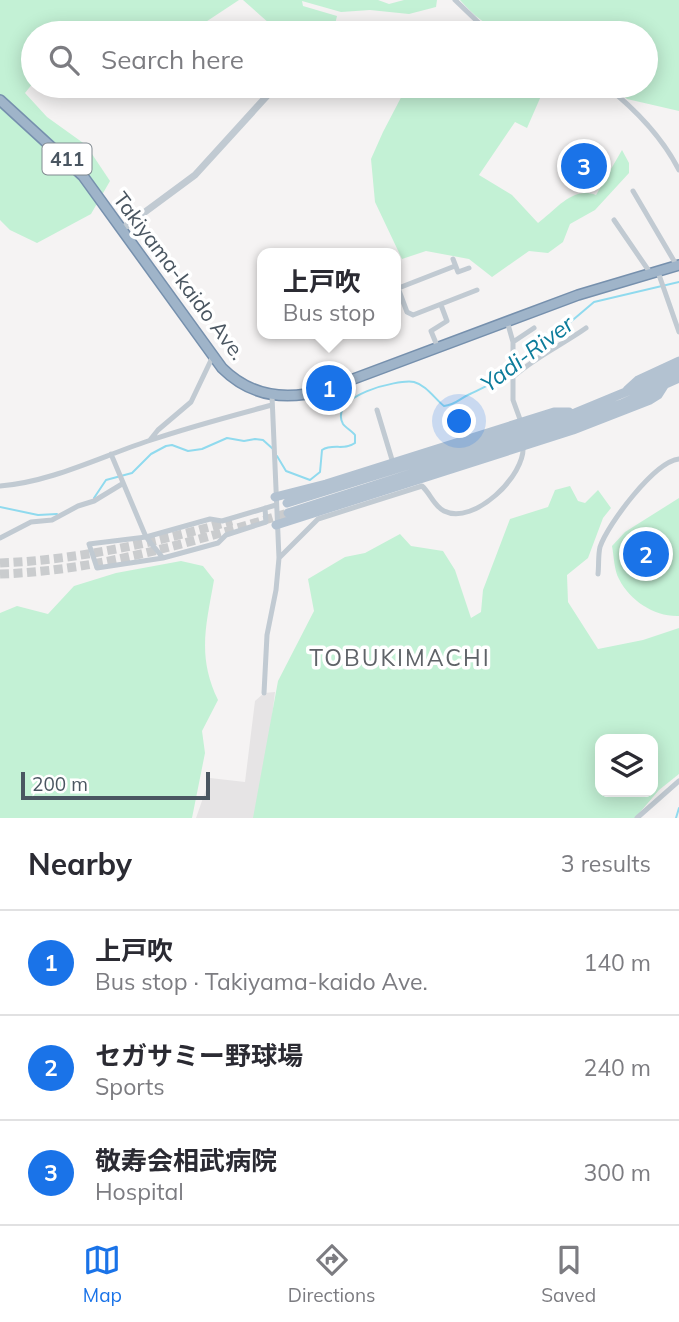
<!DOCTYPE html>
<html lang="en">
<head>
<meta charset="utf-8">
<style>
  :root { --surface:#fff; --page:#f2f2f3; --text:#2b2b33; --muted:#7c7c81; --line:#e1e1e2; --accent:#1a73e8 }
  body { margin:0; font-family:Mulish,"Noto Sans JP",sans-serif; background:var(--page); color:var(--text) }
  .controls { position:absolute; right:21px; bottom:21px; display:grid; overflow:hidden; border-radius:14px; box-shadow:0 4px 18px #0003 }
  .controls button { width:63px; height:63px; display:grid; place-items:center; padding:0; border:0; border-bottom:2px solid var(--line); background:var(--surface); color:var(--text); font:35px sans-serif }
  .scale { position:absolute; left:21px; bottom:18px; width:189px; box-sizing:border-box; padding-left:7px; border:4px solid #4a5661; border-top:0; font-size:19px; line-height:24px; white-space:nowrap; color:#4a5661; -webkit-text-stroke:5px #fff; paint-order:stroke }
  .you { position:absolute; left:460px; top:422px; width:24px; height:24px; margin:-18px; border:5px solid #fff; border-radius:50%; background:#1a73e8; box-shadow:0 0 0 10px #1a73e833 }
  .badge { display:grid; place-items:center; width:46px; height:46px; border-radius:50%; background:var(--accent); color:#fff; font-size:23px; font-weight:700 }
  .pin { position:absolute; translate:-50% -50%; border:4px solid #fff; box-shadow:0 2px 7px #0006 }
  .popup { position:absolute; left:257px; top:248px; width:144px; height:91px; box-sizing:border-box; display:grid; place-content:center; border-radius:14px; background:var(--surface); filter:drop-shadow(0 2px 5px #0005); font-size:23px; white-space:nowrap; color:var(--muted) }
  .popup b { font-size:26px; color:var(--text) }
  .popup::after { content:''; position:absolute; left:50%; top:100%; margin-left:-14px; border:14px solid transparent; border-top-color:var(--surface) }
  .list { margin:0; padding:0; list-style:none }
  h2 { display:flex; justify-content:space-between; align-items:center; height:91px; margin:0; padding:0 28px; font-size:30px }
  h2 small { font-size:23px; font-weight:400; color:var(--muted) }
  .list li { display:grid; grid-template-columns:46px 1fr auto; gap:21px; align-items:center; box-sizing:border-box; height:105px; padding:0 28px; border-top:2px solid var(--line) }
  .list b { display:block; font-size:26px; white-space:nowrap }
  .list p { margin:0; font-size:23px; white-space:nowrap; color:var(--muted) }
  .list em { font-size:23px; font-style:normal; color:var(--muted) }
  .icon { flex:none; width:38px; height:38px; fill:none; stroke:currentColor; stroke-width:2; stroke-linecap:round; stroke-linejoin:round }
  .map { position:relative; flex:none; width:679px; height:818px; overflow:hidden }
  .search { position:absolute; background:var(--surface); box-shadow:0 4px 18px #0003; left:21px; right:21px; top:21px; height:77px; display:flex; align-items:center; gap:18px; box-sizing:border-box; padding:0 24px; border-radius:38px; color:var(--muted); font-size:26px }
  .sheet { height:406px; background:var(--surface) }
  nav { display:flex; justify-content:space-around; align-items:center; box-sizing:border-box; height:98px; border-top:2px solid var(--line); background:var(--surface); font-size:19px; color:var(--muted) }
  nav a { display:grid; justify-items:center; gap:4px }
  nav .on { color:var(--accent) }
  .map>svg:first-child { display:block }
  .education { fill:#e6e4e5 }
  .green { fill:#c3f1d5; fill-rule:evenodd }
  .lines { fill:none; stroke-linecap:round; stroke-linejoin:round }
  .stream { stroke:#90daee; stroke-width:2 }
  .primary-tunnel { stroke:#caccce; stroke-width:9; stroke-dasharray:9 4.5; stroke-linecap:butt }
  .trunk-casing { stroke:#7690ad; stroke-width:12 }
  .minor { stroke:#c1cad2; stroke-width:5 }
  .tertiary { stroke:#c1cad2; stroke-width:7 }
  .primary { stroke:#b3c2d1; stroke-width:9 }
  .trunk { stroke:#9fb4c9; stroke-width:9 }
  .labels { text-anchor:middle; stroke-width:7; stroke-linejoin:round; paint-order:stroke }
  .shield { fill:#fff; stroke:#808990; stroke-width:2 }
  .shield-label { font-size:19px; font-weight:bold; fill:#4a5661 }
  .street-label { font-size:21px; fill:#4a5661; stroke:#fff }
  .water-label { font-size:23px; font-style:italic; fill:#0c7c9b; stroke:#fff }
  .neighbourhood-label { font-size:23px; letter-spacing:2px; fill:#5f6368; stroke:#fff }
</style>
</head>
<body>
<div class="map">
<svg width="679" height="818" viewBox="0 0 679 818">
  <rect width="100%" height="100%" fill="#f5f3f3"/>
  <path class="education" d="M275 692 260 818H196L210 778 245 782 255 701 264 693Z"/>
  <path class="green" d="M0 0H239L189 33H33V83L25 93 47 117 86 145 110 181 91 214 37 243 10 230 0 220Z
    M243 0H378L389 4 404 0H437L436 7 409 14 370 10 341 12 302 1 303 6 337 16 334 29 327 28 321 33H307L291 21 280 33Z
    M460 0H679V111L627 99 613 86H646V33H508C487 27 474 16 460 0Z
    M407 86H507L541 96 527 128 515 122 479 175 512 195 538 223C556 210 572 186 596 195L622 150 629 163V173L595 210 570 224 563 242 548 253 529 251 492 277 469 259 426 251 402 259 375 202 371 159 383 132Z
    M570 486 578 501 585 503 598 490 611 508 603 518 588 558 567 575 568 602 598 649 643 640 679 628V774L659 790 635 818H253L278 681 314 611 308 579 345 557 365 553 400 534 411 546 443 551 455 570 471 618 481 612 483 590 510 519 548 507 555 490ZM600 739H653V792H600Z
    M679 498V616C655 617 630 601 619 579 614 570 614 556 612 546L625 532Z
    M181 561 203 566 214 580C206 626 197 656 218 700L202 731 205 753 192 818H0V613L17 606 48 614 74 586 116 573Z"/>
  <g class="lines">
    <path class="stream" d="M515 369 594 302 679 282
      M277 456 286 471 310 480 320 472 322 450C333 443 344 451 355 443V435C352 431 346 428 343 424 328 396 397 379 414 382 426 385 435 399 444 406 456 405 460 398 470 394 484 387 497 382 510 372
      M94 498 106 480 132 473 151 454 166 446 172 445 188 451 202 449 227 438 244 441 255 439 263 440 273 449
      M0 507 38 515 57 514
      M676 818 679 808"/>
    <path class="primary-tunnel" d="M0 563C79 560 156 542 232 521
      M0 574C99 571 194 541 288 513"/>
    <defs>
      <path id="trunk" d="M0 100 83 176 222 368C251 397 286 401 324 390L578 295 679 265"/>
    </defs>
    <use href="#trunk" class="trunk-casing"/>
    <path class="minor" d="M455 0 480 24 499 33
      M606 86C635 109 662 137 679 170
      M633 191 677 266
      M614 220 651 274
      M453 259 458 272 469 268
      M658 272 679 332
      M398 288 407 312 413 315 477 290
      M396 289 455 266
      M507 321 513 342V400L521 422
      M513 342 534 328
      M438 348 431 331 447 321 441 305
      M513 377C535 357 562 345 586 328
      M377 410 393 463
      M150 440 158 430 191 402 213 356
      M111 454 146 537 163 558 218 543 226 535 266 522 265 508
      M0 486C51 482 100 457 148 441 189 427 231 416 272 405
      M0 538 31 522 52 520 78 506 94 501 122 484
      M163 558 97 568 89 544 146 537 210 519 222 521 276 505
      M279 558 318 519 422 486C430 493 434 506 444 511 474 526 526 475 523 446
      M598 574C599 566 598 555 600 547 608 524 654 462 679 459
      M264 693 267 635 276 590 279 558 272 396
      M637 818 679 781"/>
    <path class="tertiary" d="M122 229 195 175 276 86"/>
    <path class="primary" d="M627 390 638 380 679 361
      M275 497 326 484 554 412H569
      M287 503 575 413 679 370
      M288 513 557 427 621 404 679 378
      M276 525 573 430 650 400 658 395 665 384"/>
    <use href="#trunk" class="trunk"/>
  </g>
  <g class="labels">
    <rect class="shield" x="42.5" y="143.5" width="49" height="31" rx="5"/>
    <g class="shield-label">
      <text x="67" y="166">411</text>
    </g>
    <g class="street-label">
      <text transform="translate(179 276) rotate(53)" y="7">Takiyama-kaido Ave.</text>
    </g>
    <g class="water-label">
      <text transform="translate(527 354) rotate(-37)" y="8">Yadi-River</text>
    </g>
    <g class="neighbourhood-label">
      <text x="400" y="666">TOBUKIMACHI</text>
    </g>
  </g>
</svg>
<div class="controls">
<button><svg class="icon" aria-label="layers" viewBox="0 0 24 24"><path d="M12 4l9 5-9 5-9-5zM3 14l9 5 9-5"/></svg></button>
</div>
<div class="scale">200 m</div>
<div class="you"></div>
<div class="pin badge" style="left:329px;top:388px">1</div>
<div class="popup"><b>上戸吹</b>Bus stop</div>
<div class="pin badge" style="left:646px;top:554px">2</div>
<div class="pin badge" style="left:584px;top:166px">3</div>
<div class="search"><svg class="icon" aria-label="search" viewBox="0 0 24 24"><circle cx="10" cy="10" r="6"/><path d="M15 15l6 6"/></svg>Search here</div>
</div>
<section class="sheet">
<h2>Nearby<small>3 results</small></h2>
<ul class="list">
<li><span class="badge">1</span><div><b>上戸吹</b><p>Bus stop · Takiyama-kaido Ave.</p></div><em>140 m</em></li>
<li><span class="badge">2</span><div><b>セガサミー野球場</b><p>Sports</p></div><em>240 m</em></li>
<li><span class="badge">3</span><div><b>敬寿会相武病院</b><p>Hospital</p></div><em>300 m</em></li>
</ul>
</section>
<nav>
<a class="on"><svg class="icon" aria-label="map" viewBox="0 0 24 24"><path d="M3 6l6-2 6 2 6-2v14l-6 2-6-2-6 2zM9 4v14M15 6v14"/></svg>Map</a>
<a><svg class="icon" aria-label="directions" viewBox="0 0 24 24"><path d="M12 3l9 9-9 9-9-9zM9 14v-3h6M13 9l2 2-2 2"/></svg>Directions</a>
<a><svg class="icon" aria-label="saved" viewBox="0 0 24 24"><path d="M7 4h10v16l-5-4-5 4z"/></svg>Saved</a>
</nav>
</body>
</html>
